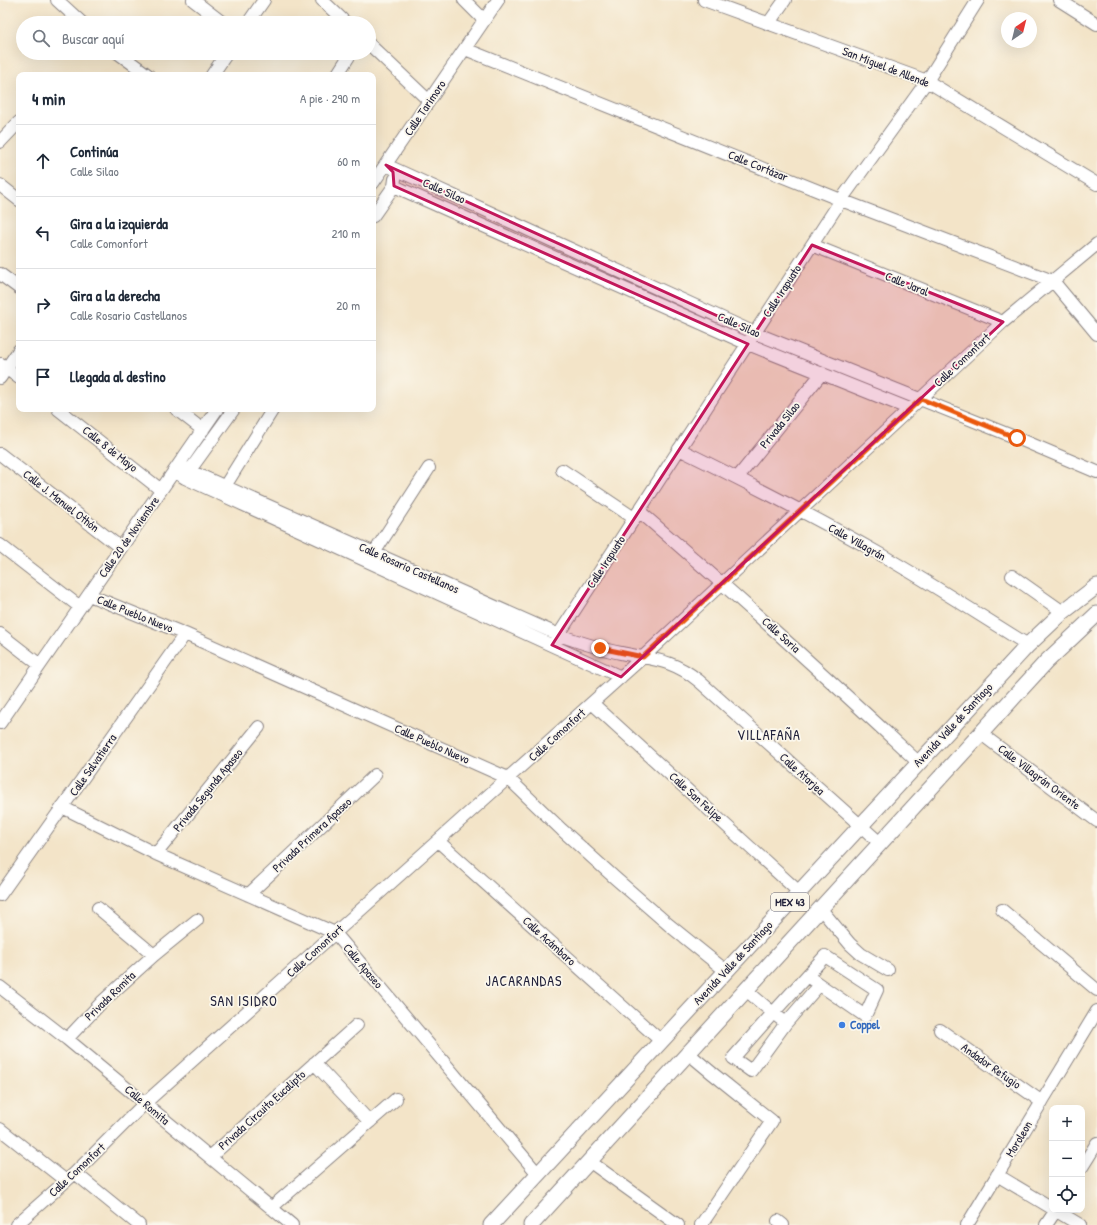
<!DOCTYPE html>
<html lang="es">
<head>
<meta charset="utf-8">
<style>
  :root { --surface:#fff; --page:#f6f6f7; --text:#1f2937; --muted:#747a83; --line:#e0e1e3 }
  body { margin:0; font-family:"Patrick Hand",sans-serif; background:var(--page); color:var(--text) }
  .controls { position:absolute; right:12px; bottom:12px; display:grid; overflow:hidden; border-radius:8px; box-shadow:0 4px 16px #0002 }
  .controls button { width:36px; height:36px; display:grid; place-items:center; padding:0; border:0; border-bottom:1px solid var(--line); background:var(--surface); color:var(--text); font:20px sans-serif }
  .compass { position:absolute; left:1001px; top:12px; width:36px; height:36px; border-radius:50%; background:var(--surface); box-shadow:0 4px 16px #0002; rotate:35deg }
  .stop { position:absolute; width:12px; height:12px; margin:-9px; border:3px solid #ea580c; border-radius:50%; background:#fff }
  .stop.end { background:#ea580c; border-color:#fff; box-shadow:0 1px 4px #0008 }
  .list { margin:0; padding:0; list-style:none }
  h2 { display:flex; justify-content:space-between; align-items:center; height:52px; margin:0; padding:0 16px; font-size:17px }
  h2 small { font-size:13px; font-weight:400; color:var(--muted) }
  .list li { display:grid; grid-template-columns:26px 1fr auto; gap:12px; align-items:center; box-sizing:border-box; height:72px; padding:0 16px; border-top:1px solid var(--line) }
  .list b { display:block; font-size:15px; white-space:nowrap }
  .list p { margin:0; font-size:13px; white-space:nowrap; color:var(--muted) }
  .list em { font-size:13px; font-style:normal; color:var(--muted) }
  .icon { flex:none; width:22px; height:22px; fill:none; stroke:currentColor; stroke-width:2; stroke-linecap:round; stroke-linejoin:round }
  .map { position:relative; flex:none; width:1097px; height:1225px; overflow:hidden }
  .search { position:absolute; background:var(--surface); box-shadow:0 4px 16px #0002; left:16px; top:16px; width:360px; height:44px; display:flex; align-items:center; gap:10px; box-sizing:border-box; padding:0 14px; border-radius:22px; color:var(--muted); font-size:15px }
  .panel { position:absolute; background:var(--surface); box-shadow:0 4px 16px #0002; left:16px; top:72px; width:360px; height:340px; border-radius:8px }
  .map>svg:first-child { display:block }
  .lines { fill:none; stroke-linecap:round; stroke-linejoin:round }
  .minor-casing { stroke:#8a8382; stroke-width:14 }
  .major-casing { stroke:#8a8382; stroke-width:17 }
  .minor { stroke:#fff; stroke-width:12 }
  .major { stroke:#fff; stroke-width:15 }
  .route { stroke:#ea580c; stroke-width:5 }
  .marked { fill:#c2185b; fill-opacity:0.2; stroke:#c2185b; stroke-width:3; stroke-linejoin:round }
  .shop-dot { fill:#3f7fe0; stroke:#fbf7ec; stroke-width:1.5 }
  .labels { text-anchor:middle; stroke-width:3.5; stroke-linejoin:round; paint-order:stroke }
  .shield { fill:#fbf7ec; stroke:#636270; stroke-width:1 }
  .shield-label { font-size:11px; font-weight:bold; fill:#22223b }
  .street-label { font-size:12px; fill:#22223b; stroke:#fbf7ec }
  .shop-label { font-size:12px; font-weight:bold; fill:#366cbe; stroke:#fbf7ec; text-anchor:start }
  .quarter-label { font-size:14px; letter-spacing:1px; fill:#22223b; stroke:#fbf7ec }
</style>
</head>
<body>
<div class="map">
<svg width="1097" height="1225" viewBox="0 0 1097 1225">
  <rect width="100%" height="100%" fill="#fbf7ec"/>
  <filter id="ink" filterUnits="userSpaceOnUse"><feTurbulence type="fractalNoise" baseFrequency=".025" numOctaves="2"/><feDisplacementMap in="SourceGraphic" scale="8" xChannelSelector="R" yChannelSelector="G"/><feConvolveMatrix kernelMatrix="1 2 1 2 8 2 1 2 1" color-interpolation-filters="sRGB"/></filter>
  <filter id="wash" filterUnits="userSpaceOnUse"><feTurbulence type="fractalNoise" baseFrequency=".012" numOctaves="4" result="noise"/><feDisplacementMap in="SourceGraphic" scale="16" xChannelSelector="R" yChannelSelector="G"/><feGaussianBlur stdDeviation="0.9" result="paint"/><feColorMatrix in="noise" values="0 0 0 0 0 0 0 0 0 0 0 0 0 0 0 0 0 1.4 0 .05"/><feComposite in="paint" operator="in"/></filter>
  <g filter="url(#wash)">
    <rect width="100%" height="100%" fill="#f3e4c8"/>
  </g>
  <g filter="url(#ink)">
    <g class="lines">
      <defs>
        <path id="minor" d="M57 0 82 23
          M193 0 223 23
          M322 0 346 23
          M464 0 484 20
          M704 0 927 81 1097 184
          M1059 0 1097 24
          M248 23 264 0
          M768 24 785 0
          M369 44 429 101
          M465 49 841 200 1053 281 1097 334
          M118 53 148 75
          M212 75 227 53
          M337 75 351 53
          M0 142 19 122
          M386 165 755 333 1017 438 1097 472
          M373 183 498 0
          M0 185 19 200
          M394 186 748 344 910 409
          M373 216 394 186 395 179
          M812 245 1003 322
          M0 274 19 288
          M1 364 19 378
          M0 378 19 350
          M58 409 161 490
          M176 409 203 430
          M679 449C746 482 813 516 878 553 929 582 978 614 1028 645
          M0 454 121 548
          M179 464 190 471 559 635C579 642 600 649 621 653 654 660 672 659 699 681L880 843
          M562 470 634 518
          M174 471 185 478 621 677
          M185 477 234 409
          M738 477 822 373
          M225 486 273 409
          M639 511C734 593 827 677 919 763
          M0 545 80 607
          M374 553 429 468
          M1012 576 1063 612
          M89 595 185 634 508 778 562 830 615 878 669 925 726 971
          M0 634 40 665
          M552 645 841 200 927 81 978 0
          M592 703 799 892
          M0 723 217 409
          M980 733 1097 821
          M62 807 156 854 335 933 538 1174
          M438 841 661 1041
          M156 854 259 727
          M0 895 185 634
          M248 895 375 775
          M98 908 154 955
          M820 908 850 944 861 954 888 970
          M1002 910 1097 990
          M0 987 67 1039 292 1225
          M746 990 773 1013 825 956 877 990 865 1016 807 976
          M786 1023 773 1013 733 1058 751 1071 786 1023 819 985
          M940 1030 1042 1102
          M67 1039 102 1002 154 955 197 920
          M688 1053 712 1073 772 1121 701 1225
          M314 1063 370 1122
          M0 1129 66 1181
          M210 1157 357 1025
          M589 1161 678 1225
          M1082 1167 1097 1143
          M75 1173 139 1225
          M997 1175 1052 1208
          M271 1208 396 1099
          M1055 1210 1080 1225
          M778 1221 783 1225
          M16 1225 75 1173 145 1103 643 657 1003 322 1097 244
          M967 1225 1097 1011
          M1046 1225 1056 1210"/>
        <path id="major" d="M491 1225 1028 645 1063 612 1097 586
          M531 1225 1046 662 1097 614"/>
      </defs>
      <use href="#minor" class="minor-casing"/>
      <use href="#major" class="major-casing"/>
      <use href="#minor" class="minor"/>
      <use href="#major" class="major"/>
    </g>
  </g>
  <g class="lines" filter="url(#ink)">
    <path class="route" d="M600 648 643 657 921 399 1017 438"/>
  </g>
  <path class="marked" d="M386 165 755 333 812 245 1003 322 621 677 552 645 748 344 394 186 393 172Z"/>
  <circle class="shop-dot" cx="842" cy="1025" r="4"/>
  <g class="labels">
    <rect class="shield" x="771" y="893" width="38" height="18" rx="3"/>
    <g class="shield-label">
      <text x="790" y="906">MEX 43</text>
    </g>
    <g class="street-label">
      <text transform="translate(886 67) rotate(21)" y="4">San Miguel de Allende</text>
      <text transform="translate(425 108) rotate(-56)" y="4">Calle Tarimoro</text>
      <text transform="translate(758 166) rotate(22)" y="4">Calle Cortázar</text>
      <text transform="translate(444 191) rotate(24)" y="4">Calle Silao</text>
      <text transform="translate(907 284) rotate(22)" y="4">Calle Jaral</text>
      <text transform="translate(782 291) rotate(-57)" y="4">Calle Irapuato</text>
      <text transform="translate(739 325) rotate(24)" y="4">Calle Silao</text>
      <text transform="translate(962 360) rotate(-43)" y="4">Calle Comonfort</text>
      <text transform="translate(780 425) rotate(-51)" y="4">Privada Silao</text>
      <text transform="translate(110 449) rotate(38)" y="4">Calle 8 de Mayo</text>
      <text transform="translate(61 501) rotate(38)" y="4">Calle J. Manuel Othón</text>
      <text transform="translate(129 537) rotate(-55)" y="4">Calle 20 de Noviembre</text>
      <text transform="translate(857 542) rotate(29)" y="4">Calle Villagrán</text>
      <text transform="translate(606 562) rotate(-57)" y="4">Calle Irapuato</text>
      <text transform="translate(409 568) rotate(24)" y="4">Calle Rosario Castellanos</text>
      <text transform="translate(135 614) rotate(22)" y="4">Calle Pueblo Nuevo</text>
      <text transform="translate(781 635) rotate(42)" y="4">Calle Soria</text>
      <text transform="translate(953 725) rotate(-47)" y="4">Avenida Valle de Santiago</text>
      <text transform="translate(557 735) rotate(-42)" y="4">Calle Comonfort</text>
      <text transform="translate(432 744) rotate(24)" y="4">Calle Pueblo Nuevo</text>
      <text transform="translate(93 765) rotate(-55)" y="4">Calle Salvatierra</text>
      <text transform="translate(802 774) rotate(42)" y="4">Calle Atarjea</text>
      <text transform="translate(1039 777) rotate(37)" y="4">Calle Villagrán Oriente</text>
      <text transform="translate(208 790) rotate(-51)" y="4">Privada Segunda Apaseo</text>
      <text transform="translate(696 797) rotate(42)" y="4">Calle San Felipe</text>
      <text transform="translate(312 835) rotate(-43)" y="4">Privada Primera Apaseo</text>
      <text transform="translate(549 941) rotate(42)" y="4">Calle Acámbaro</text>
      <text transform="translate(315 951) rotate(-42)" y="4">Calle Comonfort</text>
      <text transform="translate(733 963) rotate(-47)" y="4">Avenida Valle de Santiago</text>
      <text transform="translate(363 966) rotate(50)" y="4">Calle Apaseo</text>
      <text transform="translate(110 996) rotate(-44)" y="4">Privada Romita</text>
      <text transform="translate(991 1066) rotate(35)" y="4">Andador Refugio</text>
      <text transform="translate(147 1105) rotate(40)" y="4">Calle Romita</text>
      <text transform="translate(262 1110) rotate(-42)" y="4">Privada Circuito Eucalipto</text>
      <text transform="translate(1019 1139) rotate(-59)" y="4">Moroleon</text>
      <text transform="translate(77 1170) rotate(-43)" y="4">Calle Comonfort</text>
    </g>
    <g class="shop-label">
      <text x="850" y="1029">Coppel</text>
    </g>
    <g class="quarter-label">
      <text x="769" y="740">VILLAFAÑA</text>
      <text x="524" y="986">JACARANDAS</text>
      <text x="244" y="1006">SAN ISIDRO</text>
    </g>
  </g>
</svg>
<div class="controls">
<button>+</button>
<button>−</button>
<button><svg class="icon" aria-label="locate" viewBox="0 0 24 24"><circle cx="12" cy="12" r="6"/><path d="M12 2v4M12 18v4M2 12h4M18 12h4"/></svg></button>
</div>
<svg class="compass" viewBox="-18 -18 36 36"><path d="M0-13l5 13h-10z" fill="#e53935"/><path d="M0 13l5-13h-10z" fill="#747a83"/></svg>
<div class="stop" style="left:1017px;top:438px"></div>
<div class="stop end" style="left:600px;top:648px"></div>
<div class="search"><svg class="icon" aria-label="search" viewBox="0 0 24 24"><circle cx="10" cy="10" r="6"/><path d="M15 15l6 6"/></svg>Buscar aquí</div>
<section class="panel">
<h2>4 min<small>A pie · 290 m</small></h2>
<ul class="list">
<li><svg class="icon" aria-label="ahead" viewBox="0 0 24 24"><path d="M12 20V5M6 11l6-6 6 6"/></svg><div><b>Continúa</b><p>Calle Silao</p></div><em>60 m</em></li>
<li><svg class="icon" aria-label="left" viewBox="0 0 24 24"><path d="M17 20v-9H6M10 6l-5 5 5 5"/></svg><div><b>Gira a la izquierda</b><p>Calle Comonfort</p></div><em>210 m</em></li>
<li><svg class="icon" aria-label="right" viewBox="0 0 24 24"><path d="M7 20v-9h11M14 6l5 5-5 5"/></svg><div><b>Gira a la derecha</b><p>Calle Rosario Castellanos</p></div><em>20 m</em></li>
<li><svg class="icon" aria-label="arrive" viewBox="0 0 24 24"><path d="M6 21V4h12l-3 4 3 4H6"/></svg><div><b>Llegada al destino</b></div></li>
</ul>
</section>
</div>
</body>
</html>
